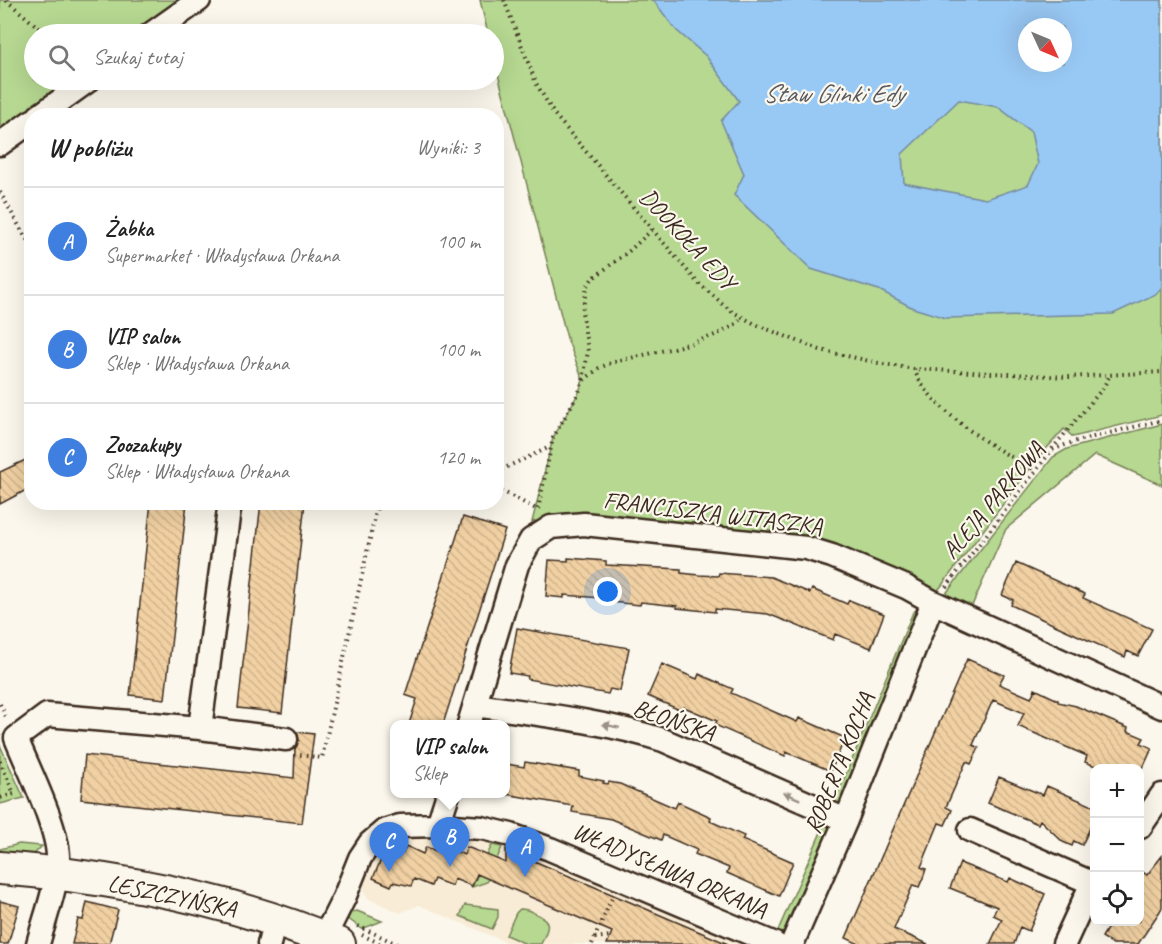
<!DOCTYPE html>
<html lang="pl">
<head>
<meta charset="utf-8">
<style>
  :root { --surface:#fff; --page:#f2f2f2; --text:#222; --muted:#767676; --line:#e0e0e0; --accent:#1a73e8 }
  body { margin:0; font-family:Caveat,sans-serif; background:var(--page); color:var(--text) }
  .controls { position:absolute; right:18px; bottom:18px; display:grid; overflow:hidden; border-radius:12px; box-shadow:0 6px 24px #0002 }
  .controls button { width:54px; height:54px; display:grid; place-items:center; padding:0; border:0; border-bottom:2px solid var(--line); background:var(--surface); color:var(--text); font:30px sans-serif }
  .compass { position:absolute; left:1018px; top:18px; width:54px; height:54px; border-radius:50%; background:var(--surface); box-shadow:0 6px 24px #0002; rotate:134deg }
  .you { position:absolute; left:608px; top:592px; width:21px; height:21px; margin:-15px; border:4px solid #fff; border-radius:50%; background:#1a73e8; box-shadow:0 0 0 9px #1a73e833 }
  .badge { display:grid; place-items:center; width:39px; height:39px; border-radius:50%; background:var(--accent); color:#fff; font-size:20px; font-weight:700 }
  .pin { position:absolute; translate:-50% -50px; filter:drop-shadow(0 2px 3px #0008) }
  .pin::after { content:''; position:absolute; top:32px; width:21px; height:18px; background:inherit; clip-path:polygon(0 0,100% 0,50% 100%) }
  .popup { position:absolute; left:390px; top:720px; width:120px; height:78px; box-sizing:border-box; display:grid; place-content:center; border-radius:12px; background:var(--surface); filter:drop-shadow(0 2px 4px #0005); font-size:20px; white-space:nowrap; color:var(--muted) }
  .popup b { font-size:22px; color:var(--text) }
  .popup::after { content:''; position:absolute; left:50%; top:100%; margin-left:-12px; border:12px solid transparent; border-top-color:var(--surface) }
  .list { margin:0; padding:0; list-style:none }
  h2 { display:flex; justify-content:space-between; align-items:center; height:78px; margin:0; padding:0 24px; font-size:26px }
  h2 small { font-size:20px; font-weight:400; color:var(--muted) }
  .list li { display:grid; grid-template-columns:39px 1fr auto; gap:18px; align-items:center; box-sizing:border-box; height:108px; padding:0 24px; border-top:2px solid var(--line) }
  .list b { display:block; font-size:22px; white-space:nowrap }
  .list p { margin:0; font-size:20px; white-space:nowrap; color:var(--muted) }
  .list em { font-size:20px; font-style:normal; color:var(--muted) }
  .icon { flex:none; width:33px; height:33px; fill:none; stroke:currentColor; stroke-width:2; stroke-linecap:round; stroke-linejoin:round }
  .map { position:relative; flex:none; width:1162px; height:944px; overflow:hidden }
  .search { position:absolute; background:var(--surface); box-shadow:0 6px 24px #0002; left:24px; top:24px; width:480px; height:66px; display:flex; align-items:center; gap:15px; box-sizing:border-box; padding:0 21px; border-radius:33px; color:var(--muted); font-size:22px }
  .panel { position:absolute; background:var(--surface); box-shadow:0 6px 24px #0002; left:24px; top:108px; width:480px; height:402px; border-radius:24px }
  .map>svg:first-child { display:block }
  .built { fill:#f8ecd6 }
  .green { fill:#b6d891; stroke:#788158; stroke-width:1.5; fill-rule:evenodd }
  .water { fill:#98c8f4; stroke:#73899e; stroke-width:1.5; fill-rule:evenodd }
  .building { fill:url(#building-back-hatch); stroke:#3b2a1e; stroke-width:1.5 }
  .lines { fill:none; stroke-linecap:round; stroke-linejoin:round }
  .street-casing { stroke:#3b2a1e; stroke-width:27 }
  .secondary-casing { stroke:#3b2a1e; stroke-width:36 }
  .path { stroke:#3b2a1e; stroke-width:4; stroke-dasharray:1.5 4.5; stroke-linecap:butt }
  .street { stroke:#fbf7ec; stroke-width:22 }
  .secondary { stroke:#fbf7ec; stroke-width:32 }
  .oneway { fill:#9b9085 }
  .labels { text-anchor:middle; stroke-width:4.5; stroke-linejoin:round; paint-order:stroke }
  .street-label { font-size:24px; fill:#3b2a1e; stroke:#fbf7ec }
  .water-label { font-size:26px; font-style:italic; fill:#57595e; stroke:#fbf7ec }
</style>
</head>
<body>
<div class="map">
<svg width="1162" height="944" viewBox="0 0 1162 944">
  <defs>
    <pattern id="building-back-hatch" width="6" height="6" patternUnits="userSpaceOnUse" patternTransform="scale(1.5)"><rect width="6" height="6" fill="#f1d1a3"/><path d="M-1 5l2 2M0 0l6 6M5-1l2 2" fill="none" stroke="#d0b48c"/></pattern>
  </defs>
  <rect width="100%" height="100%" fill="#fbf7ec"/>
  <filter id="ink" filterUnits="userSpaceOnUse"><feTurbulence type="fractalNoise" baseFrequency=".0167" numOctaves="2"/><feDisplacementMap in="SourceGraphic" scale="12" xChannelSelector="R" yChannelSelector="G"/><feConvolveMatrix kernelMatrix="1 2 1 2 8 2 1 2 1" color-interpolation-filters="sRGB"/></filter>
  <g filter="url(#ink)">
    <path class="built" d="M415 834 483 839 505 844 744 944H510L419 905 400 913 369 899 364 893 363 886 380 845 385 841Z"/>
    <path class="green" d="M0 0H185L137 34H34V80H75L0 134Z
      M480 0H1162V415L1073 437 1064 429 1038 458 936 593 868 564 570 515 532 522 553 438 579 392 583 380 567 338 499 78 494 56V34H488ZM1027 27H1063V63H1027Z
      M1162 424V485L1095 455 1006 529 971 608 944 596 1053 457 1067 449Z
      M917 610V615L843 804 832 808 913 612Z
      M0 745 24 798 0 804Z
      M825 823 829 828 830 834 784 937 776 935Z
      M19 844 42 846 32 856H0V849Z
      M492 845 502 847 487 882 472 887Z
      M465 905 498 909V917L492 929 460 916Z
      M520 909C526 909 529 910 534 913 554 921 548 928 541 944H526L506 935 516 913Z
      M357 911 382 921 362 929 347 918 349 913Z"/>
    <path class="water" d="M653 0H1162V287L1156 294 1113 314 946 318 913 308 879 290 811 269 734 195 744 174 721 121 739 101 706 56 676 30ZM1027 27H1063V63H1027ZM959 100 998 107 1031 132 1038 164 1028 185 986 199 904 183 902 154Z"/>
    <path class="building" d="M32 457V487L0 504V472Z
      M151 502H187L165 699 130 695Z
      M261 502H305L282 713 238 708Z
      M463 517 505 530 443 724H409L417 699 405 695Z
      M568 558 606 561V565L681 569V573L699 575 718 576 719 573 771 577 810 593 812 589 847 604 849 600 884 614 871 648 835 634 833 640 768 614 715 609V612L677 608V606L641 602 640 605 602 601V598L564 595V598L546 596 549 560 568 561Z
      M1016 563 1085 594 1083 598 1152 629 1138 656 1127 651 1125 657 1011 605 1013 600 1002 595Z
      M517 628 629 648 620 691 610 689 608 694 527 679 528 676 509 673Z
      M967 659 1004 675 999 684 1031 698 1035 689 1058 700V702L1076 706 1128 728 1127 731 1144 738 1141 743 1152 748 1143 768H1101L1085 762 1087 756 1018 726 1024 713 993 700 973 745 979 748 971 764 966 762 946 807 952 810 945 825 939 823 921 867 926 869 923 878 919 887 913 885 894 929 928 944H859L846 938Z
      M662 664 697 679 699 674 733 689 731 693 779 714 797 722 799 718 845 738 831 771 786 752 785 756 715 725 717 721 684 707 682 711 648 696Z
      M297 732 314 734 302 823 81 799 85 755 294 778 295 749 299 740Z
      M525 762 579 771V776L604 781 603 783 608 784 609 782 620 784 675 808 678 802 711 817 710 821 744 836 742 840 793 862 779 896 727 873 729 868 695 854 697 850 663 835 661 840 611 819 572 812 573 806 506 794V764L524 767Z
      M999 777 1043 795 1047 786 1095 807V817L1082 845 1074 841 1072 846 1063 842 1040 820 1038 824 988 803Z
      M387 846 403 853 406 846 423 854 426 847 444 854 447 847 464 855 467 847 506 863V849L728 944H607L612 932 477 874 472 886 454 879 452 886 434 879 431 886 414 879 411 886 393 882 391 886 373 878Z
      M1162 856V908L1138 944H1113L1102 937 1112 921H1140V870L1147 875Z
      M960 863 1008 882 1010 878 1045 894 1029 931 1020 927 1014 944H990L1002 919 993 915 997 907 950 888Z
      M0 901 19 906 8 944H0Z
      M87 902 118 910 109 944H72L78 919 83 920Z"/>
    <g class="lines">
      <defs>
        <path id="street" d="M151 34 199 0
          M39 116 89 80
          M0 144 32 121
          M475 705C538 714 603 721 663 740L846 820
          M469 724 517 565 531 540 551 527 584 524 806 548 832 556 906 587 933 602 1162 707
          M200 728 230 502
          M438 825 448 794
          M1140 827 1162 795
          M970 830 1092 883
          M324 938 344 898 360 858 370 843 384 831 400 826 438 825 482 828 511 835 550 849 775 944
          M38 944C45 917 57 887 58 859 59 829 28 768 16 738L47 715 200 728 286 739
          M269 944 275 921
          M792 944 846 820 933 602
          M1064 944 1092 883 1094 882"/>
        <path id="secondary" d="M0 868C115 877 232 899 339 944"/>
      </defs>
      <use href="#street" class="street-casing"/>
      <use href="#secondary" class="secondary-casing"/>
      <path class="path" d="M6 0 46 34
        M504 0 536 83 554 114 697 282 731 311 757 325 820 350 883 364 914 369 1068 377 1162 372
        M0 192 32 249
        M914 369C929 410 998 451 1035 470
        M584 380 599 368 611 363C641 354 727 341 742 317
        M1052 449 1103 388 1110 375
        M496 472 550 447
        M496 488 538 510
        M538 509 553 438 579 392 583 380 588 351 582 312 587 286 592 279 629 251 652 230
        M946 587 1052 450 1073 442 1162 420
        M0 704 7 719
        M300 755 322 758 378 502
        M0 761 14 794 0 798
        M358 926 397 944
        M362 935 381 944
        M595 938 610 936
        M592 944 613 896"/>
      <use href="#street" class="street"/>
      <use href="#secondary" class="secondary"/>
    </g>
    <defs><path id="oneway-solid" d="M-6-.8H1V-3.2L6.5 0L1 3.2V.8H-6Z" transform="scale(1.5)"/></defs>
    <g class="oneway">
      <use href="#oneway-solid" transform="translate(611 726) rotate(-168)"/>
      <use href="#oneway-solid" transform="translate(792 796) rotate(-156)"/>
    </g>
  </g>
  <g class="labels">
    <g class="street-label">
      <text transform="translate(688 239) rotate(47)" y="8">DOOKOŁA EDY</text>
      <text transform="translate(993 500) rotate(-50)" y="8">ALEJA PARKOWA</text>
      <text transform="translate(713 513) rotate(7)" y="8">FRANCISZKA WITASZKA</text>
      <text transform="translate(674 720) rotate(19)" y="8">BŁOŃSKA</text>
      <text transform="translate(839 763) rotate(-68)" y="8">ROBERTA KOCHA</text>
      <text transform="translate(670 870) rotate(23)" y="8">WŁADYSŁAWA ORKANA</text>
      <text transform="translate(172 896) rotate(12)" y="8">LESZCZYŃSKA</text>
    </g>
    <g class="water-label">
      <text x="833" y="102">Staw Glinki Edy</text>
    </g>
  </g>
</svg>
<div class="controls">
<button>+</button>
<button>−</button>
<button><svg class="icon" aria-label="locate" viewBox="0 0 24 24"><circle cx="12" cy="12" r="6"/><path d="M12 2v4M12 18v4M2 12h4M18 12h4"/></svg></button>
</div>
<svg class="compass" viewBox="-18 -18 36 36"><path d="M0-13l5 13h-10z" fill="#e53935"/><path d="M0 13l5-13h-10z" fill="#767676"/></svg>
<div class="you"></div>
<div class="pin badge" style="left:525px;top:877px;background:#3f7fe0">A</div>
<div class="pin badge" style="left:450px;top:867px;background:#3f7fe0">B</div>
<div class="popup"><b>VIP salon</b>Sklep</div>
<div class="pin badge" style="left:389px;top:872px;background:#3f7fe0">C</div>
<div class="search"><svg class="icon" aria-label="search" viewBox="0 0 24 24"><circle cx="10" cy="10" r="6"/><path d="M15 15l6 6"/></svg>Szukaj tutaj</div>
<section class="panel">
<h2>W pobliżu<small>Wyniki: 3</small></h2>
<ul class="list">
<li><span class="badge" style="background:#3f7fe0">A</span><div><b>Żabka</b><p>Supermarket · Władysława Orkana</p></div><em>100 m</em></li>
<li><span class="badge" style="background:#3f7fe0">B</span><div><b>VIP salon</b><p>Sklep · Władysława Orkana</p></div><em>100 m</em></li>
<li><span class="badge" style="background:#3f7fe0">C</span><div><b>Zoozakupy</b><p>Sklep · Władysława Orkana</p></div><em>120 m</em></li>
</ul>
</section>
</div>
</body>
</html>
